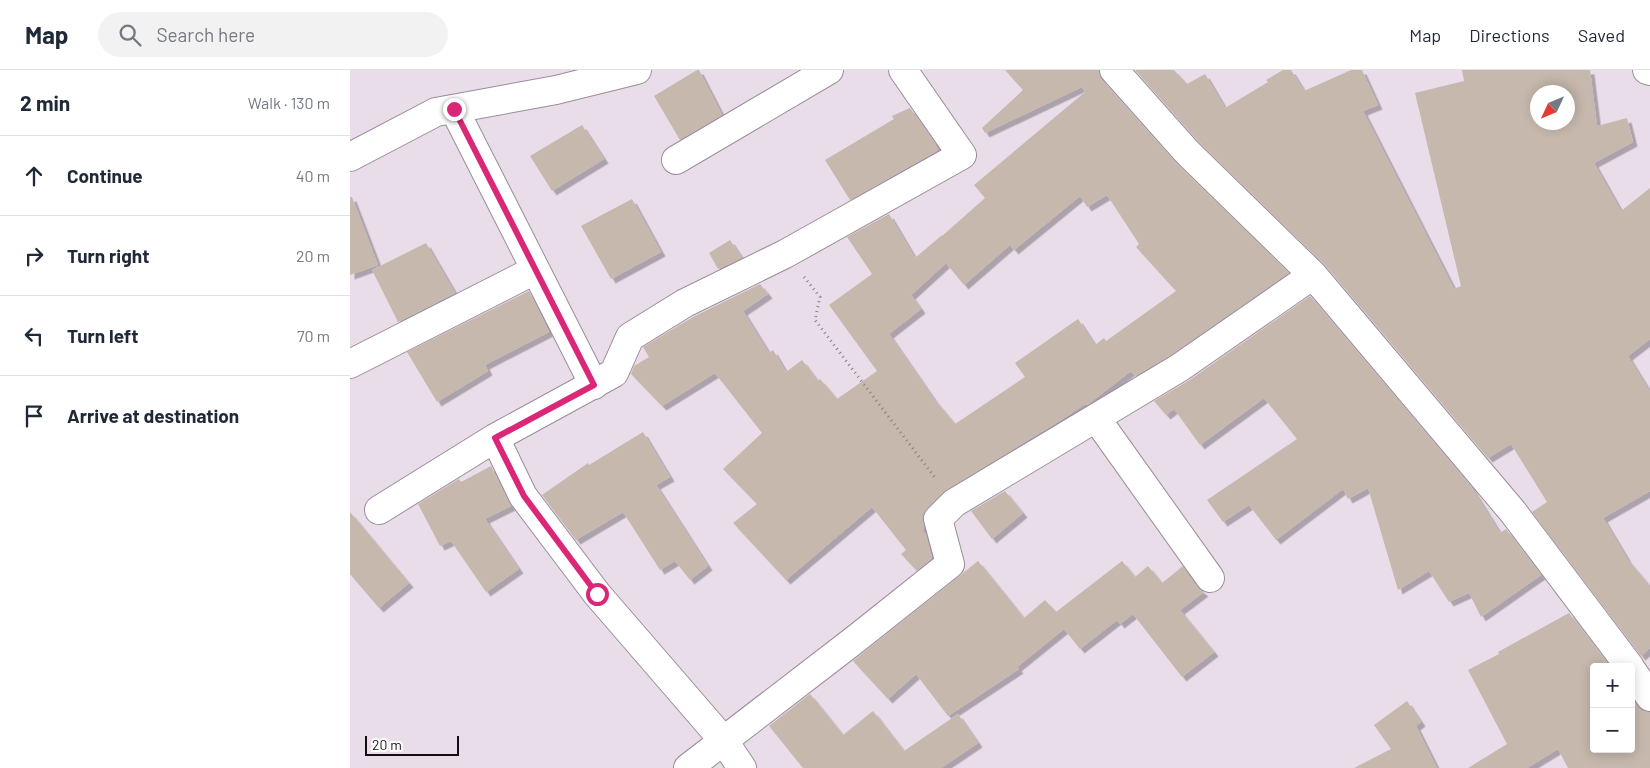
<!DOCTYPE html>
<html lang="en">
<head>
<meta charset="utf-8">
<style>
  :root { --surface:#fff; --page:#f2f2f3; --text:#1f2937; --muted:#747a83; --line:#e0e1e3 }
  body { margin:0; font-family:Barlow,sans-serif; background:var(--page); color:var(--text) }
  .controls { position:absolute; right:15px; bottom:15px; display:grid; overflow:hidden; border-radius:5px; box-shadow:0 2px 12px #0003 }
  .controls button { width:45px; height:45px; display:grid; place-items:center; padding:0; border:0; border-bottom:1px solid var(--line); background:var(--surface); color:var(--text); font:25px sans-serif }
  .compass { position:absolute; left:1180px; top:15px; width:45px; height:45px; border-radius:50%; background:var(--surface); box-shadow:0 2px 12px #0003; rotate:226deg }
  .scale { position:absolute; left:15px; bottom:12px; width:94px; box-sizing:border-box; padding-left:5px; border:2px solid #120e12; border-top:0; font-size:14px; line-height:18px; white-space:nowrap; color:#120e12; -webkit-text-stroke:4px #fff; paint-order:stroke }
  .stop { position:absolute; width:15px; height:15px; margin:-11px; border:4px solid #db2777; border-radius:50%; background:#fff }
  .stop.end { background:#db2777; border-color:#fff; box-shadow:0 1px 5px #0008 }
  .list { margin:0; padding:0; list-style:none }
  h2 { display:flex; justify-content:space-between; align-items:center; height:65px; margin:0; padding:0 20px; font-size:21px }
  h2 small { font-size:16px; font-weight:400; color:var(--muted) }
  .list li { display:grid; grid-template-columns:32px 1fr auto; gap:15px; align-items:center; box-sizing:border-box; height:80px; padding:0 20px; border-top:1px solid var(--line) }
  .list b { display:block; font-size:19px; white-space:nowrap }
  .list em { font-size:16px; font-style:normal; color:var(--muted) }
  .icon { flex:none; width:28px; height:28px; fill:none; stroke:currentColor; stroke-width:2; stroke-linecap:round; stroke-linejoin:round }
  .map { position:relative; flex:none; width:1300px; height:698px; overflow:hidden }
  header { display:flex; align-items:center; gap:30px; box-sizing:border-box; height:70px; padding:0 25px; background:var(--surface); border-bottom:1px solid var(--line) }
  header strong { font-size:24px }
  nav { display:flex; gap:28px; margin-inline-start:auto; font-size:18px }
  .search { width:350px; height:45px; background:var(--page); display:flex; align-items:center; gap:12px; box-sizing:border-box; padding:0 18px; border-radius:28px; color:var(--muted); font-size:19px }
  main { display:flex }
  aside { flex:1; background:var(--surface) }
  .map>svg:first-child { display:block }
  .building { fill:#c6b8ac; fill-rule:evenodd; filter:url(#shadow) }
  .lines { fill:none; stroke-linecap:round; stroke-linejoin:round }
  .street-casing { stroke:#9a8d99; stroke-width:30 }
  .path { stroke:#877e87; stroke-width:3; stroke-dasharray:1 4; stroke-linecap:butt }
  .street { stroke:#fff; stroke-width:28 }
  .route { stroke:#db2777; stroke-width:6 }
</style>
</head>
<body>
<header>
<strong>Map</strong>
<div class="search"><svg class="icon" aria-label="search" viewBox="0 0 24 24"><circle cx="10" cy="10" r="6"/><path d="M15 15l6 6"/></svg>Search here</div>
<nav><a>Map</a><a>Directions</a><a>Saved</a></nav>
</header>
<main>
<aside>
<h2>2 min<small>Walk · 130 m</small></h2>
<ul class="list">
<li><svg class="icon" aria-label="ahead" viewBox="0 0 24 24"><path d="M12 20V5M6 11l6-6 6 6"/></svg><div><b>Continue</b></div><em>40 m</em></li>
<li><svg class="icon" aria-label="right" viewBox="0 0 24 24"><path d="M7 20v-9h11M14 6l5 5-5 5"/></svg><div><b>Turn right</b></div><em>20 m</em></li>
<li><svg class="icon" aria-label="left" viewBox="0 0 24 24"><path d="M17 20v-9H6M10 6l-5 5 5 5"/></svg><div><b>Turn left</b></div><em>70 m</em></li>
<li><svg class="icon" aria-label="arrive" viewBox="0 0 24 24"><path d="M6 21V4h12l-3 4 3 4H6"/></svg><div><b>Arrive at destination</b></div></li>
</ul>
</aside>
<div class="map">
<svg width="1300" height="698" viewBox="0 0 1300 698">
  <defs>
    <filter id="shadow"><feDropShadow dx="4.5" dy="4.5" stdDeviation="0" flood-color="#0004"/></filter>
  </defs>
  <rect width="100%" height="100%" fill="#eaddea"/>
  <path class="building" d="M347 0H349L372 45 330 70 304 26Z
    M655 0H749L752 10 825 92 939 203 821 285 785 306 781 301 737 335 735 334 711 350 593 422 577 438 573 444 574 459 572 460 576 465 582 488 567 501 551 484 556 480 522 437 436 510 383 453 407 434 373 399 412 363 365 303 312 336 281 304 284 296 299 287 293 277 343 247 410 214 418 224 393 241 419 283 423 280 436 302 452 290 468 311 470 309 487 329 527 301 479 235 522 204 497 167 539 144 565 188 592 165V166L635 128 624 115 735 22 732 17 635 63 632 58 673 20ZM757 125 789 174 786 177 826 221 756 271 754 268 745 275 728 249 665 293 675 307 605 354 584 329 539 264 571 239 561 225 596 193 614 215 660 175 664 180 730 126 737 137Z
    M785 0H824L837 14 855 4 875 38 918 12 916 10 933 0H941L954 21 1001 0H1012L1028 35 1013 41 1104 219 1111 216 1065 23 1114 11 1112 0H1240L1247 56 1277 48 1283 72 1244 93 1271 141 1300 118V269L1278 286 1300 322V421L1253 448 1278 490 1300 516V578L1291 586 1182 442 1197 432 1161 374 1138 388 975 195 848 71ZM1188 22H1218V52H1188Z
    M560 38 584 72 588 80 500 130 475 90 544 49 542 46Z
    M232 55 254 89 202 121 180 86Z
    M0 127H2L28 195 0 205Z
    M282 129 311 182 261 209 231 156Z
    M380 170 392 188 368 199 359 183Z
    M76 173 105 223 48 252 22 200Z
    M179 221 199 262 135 295 138 301 87 332 57 282Z
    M960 226 1120 415 1150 463 1156 459 1191 505 1131 547 1119 523 1099 532 1079 501 1048 520 1018 418 998 429 993 419 926 470 899 435 873 452 857 430 947 369 914 328 850 375 824 339 816 345 804 331 838 311Z
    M293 362 320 407 306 415 358 496 340 510 325 491 310 500 273 442 226 470 192 425 238 393 239 395Z
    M141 396 161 436 135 449 169 499 136 522 101 471 90 476 68 434 109 409 111 412Z
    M655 421 673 443 642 469 621 441Z
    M0 442 59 513 29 538 0 504Z
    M628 491 674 548 695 530 706 542 772 491 785 507 798 496 812 513 833 496 847 517 854 522 830 540 864 582 832 607 783 544 770 554 767 550 730 579 714 559 667 597 669 599 598 646 566 604 538 629 503 591Z
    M1219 543 1260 597H1244V679H1281V627L1293 641 1300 642V698H1218L1208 679 1177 698H1118L1157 674 1118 600 1149 584 1148 582Z
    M460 624 493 665 523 641 554 681 608 644 628 673 591 698H453L419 656Z
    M1057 631 1071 652 1066 656 1087 698H1004L1041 679 1024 655Z"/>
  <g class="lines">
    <defs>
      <path id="street" d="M764 0 837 82 963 205 1163 442 1280 597
        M1297 0 1300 1
        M104 39 244 315
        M0 87 86 42 206 20 287 0
        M326 90 479 0
        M0 294 185 200
        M746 348 860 508
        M29 440 145 368
        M1281 599 1300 627
        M338 698 507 568 600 494 588 449 604 433 829 298 963 205
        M392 698 374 671 247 524 173 426 145 368 264 303 280 267 335 233 435 184 612 85 553 0"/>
    </defs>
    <use href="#street" class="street-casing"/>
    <path class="path" d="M454 207 470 227 465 250 586 409"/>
    <use href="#street" class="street"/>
  </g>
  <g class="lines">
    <path class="route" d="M104 39 244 315 145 368 174 426 247 524"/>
  </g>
</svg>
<div class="controls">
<button>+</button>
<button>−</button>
</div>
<svg class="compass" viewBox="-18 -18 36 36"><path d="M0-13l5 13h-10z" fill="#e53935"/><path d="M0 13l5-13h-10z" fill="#747a83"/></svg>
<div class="scale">20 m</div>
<div class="stop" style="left:247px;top:524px"></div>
<div class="stop end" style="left:104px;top:39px"></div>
</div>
</main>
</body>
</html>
